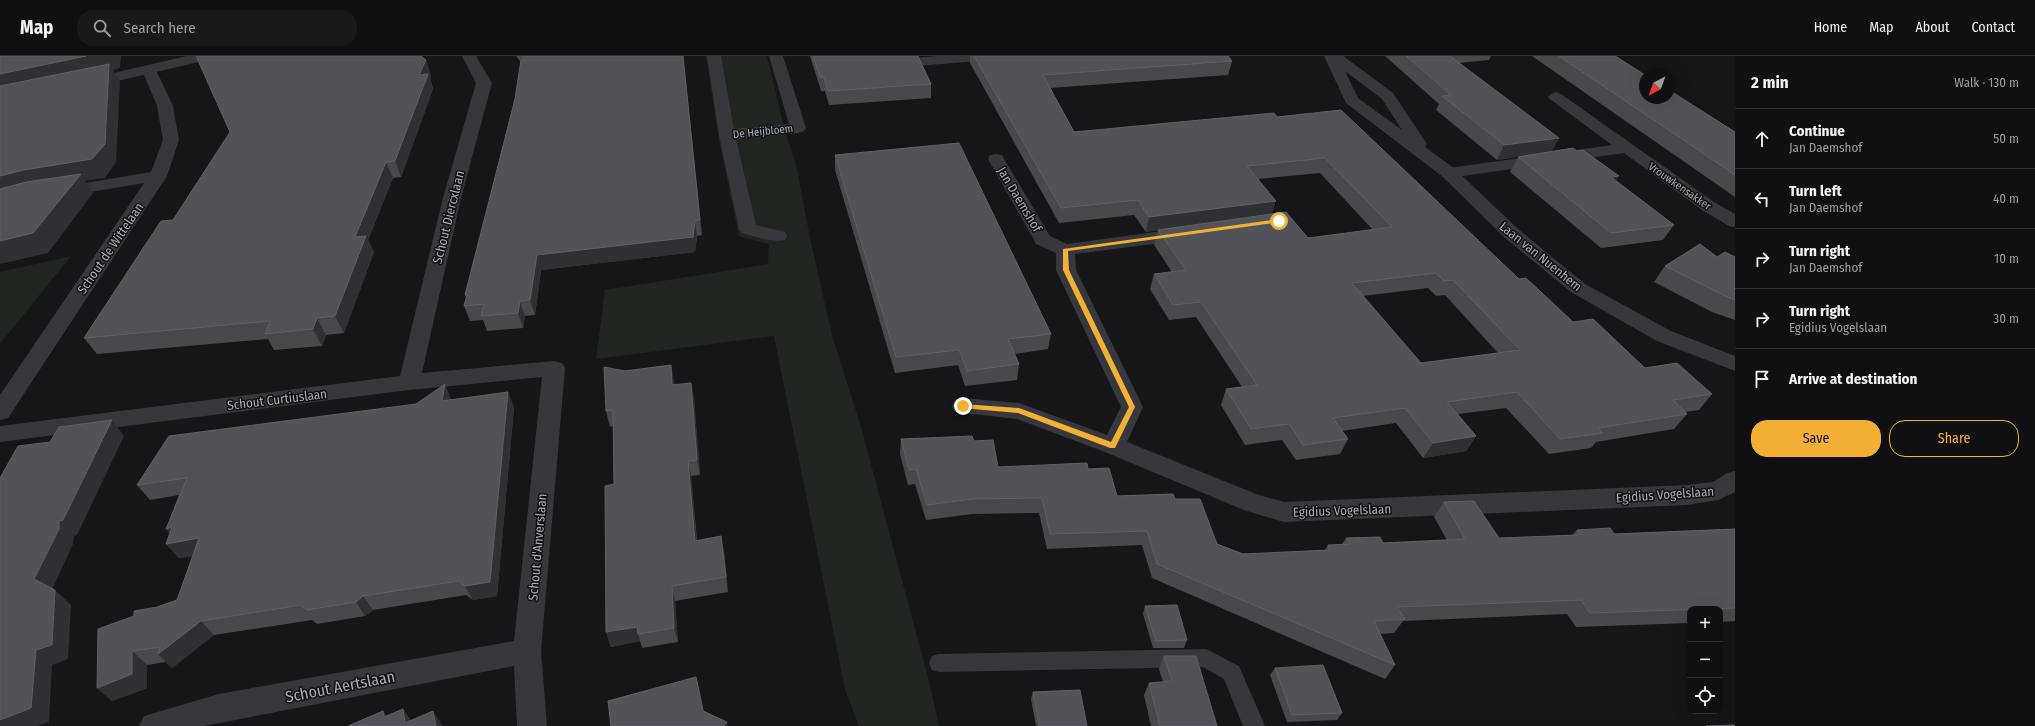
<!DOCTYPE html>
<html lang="en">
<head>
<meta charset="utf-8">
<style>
  :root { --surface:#101012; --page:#19191b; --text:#f1f3f6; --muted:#9c9d9f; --line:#303032; --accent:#f2b134 }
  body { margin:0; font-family:"Fira Sans Condensed",sans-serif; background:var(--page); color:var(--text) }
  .controls { position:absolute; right:12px; bottom:12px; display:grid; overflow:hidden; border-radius:8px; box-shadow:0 4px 16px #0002 }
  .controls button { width:36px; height:36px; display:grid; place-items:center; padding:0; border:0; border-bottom:1px solid var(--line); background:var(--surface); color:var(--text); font:20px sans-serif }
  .compass { position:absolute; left:1639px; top:12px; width:36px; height:36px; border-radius:50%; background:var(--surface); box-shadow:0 4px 16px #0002; rotate:221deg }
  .stop { position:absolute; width:12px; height:12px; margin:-9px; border:3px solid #f2b134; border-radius:50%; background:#fff }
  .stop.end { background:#f2b134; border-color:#fff; box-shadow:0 1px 4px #0008 }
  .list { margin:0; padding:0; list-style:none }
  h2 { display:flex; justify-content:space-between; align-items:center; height:52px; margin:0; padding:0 16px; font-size:17px }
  h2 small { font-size:13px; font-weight:400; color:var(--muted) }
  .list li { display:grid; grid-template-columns:26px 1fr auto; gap:12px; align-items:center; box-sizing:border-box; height:60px; padding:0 16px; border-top:1px solid var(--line) }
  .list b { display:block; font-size:15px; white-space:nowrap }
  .list p { margin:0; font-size:13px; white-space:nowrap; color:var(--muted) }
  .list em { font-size:13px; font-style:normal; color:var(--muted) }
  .actions { display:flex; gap:8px; padding:12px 16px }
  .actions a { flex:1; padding:9px 0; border:1px solid var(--accent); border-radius:16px; text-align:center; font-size:14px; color:var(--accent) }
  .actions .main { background:var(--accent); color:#111 }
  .icon { flex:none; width:22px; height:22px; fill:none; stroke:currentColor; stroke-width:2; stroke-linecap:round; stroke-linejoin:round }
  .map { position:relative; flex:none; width:1735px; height:670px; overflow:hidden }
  header { display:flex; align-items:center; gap:24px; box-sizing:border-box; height:56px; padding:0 20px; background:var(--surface); border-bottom:1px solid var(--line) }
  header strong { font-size:19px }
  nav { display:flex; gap:22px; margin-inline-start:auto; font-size:14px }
  .search { width:280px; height:36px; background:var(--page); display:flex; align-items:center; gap:10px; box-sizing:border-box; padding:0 14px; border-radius:16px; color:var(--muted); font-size:15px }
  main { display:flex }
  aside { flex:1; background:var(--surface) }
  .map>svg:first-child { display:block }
  .green { fill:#1e261f }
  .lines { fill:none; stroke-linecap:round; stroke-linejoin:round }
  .service { fill:#37383d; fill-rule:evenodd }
  .minor { fill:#37383d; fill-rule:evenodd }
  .tertiary { fill:#37383d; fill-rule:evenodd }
  .wall { fill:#47494d; fill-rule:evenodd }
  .shaded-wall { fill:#2f3033 }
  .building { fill:#525359; stroke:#5f6168; fill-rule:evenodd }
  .route { fill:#f2b134 }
  .labels { text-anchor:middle; stroke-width:3; stroke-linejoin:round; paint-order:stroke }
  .far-street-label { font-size:11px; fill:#a8adb8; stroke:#111113 }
  .street-label { font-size:13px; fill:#a8adb8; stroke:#111113 }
  .near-street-label { font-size:16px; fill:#a8adb8; stroke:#111113 }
</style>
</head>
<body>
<header>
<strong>Map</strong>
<div class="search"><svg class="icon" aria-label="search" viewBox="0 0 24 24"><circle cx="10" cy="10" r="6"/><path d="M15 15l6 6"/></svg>Search here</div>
<nav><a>Home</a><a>Map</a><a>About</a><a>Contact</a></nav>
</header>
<main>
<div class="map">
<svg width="1735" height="670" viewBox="0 0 1735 670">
  <rect width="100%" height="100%" fill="#161618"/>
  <path class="green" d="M706 0H767L785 76 796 108 810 182 832 279 861 371 929 625 939 670H859L845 633 774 280 596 303 605 234 768 208 769 188 739 180 719 85Z
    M71 200 0 288V216Z"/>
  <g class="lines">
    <path class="service" d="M1206 593 1239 610 1265 670H1243L1224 623 1203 611 939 616 932 614 929 607 932 600 939 598Z"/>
    <path class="minor" d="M462 0H476L492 27 461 142 422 317 554 305 562 307 565 312 541 595 547 670H517L514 610 204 670H139L144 660 219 638 514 585 542 321 409 334 0 386V370L400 320 443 142 476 27Z
      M707 0H721L734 73 789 68 769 0H783L806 72 804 75 798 77 736 83 756 169 785 176 787 180 785 184C771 187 755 180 742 177L739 173 719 79Z
      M937 0H998L996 3 991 4 904 11 899 10 897 7 899 4 904 3Z
      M149 10 154 11 156 14 173 50 179 84 167 120 8 362 0 364V339L144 127 61 141 55 140 52 136 55 132 151 116 163 84 157 50 142 14 144 11Z
      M1556 36 1561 38 1714 146 1735 158V171L1729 170 1702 154 1624 97 1449 122 1443 121 1440 117 1443 113 1449 112 1612 89 1551 44 1548 41 1551 38Z
      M996 98 1002 99 1004 103 1050 180 1067 188 1185 172 1192 174 1194 178 1192 182 1185 184 1075 198 1076 214 1143 351 1127 386 1259 439 1284 446 1687 429 1713 426 1727 417 1735 415V436L1718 444 1687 449 1284 466 1244 454 1105 396 1017 363 955 356 952 350 955 344 963 342 1019 347 1107 379 1121 351 1056 214V197L1036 188 1034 184 988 103 990 99Z"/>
    <path class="tertiary" d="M187 0H213L211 3 88 32 83 30 80 27 83 24Z
      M1324 0H1343L1393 37 1427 88 1425 91 1455 113 1518 173 1585 228 1671 275 1735 300V315L1657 285 1571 236 1504 181 1443 121 1346 47ZM1345 15 1382 43 1402 74 1358 42Z"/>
  </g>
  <path class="wall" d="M516 0H683L702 179 697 180 695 196 541 214 535 259 525 260 523 272 487 275 483 264 470 265 464 250 466 242 465 239 515 43 521 6Z
    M810 0H918L931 28V42L829 49 825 35H821Z
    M970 0H1228L1232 5 1228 19 1050 32 1074 76 1277 61 1519 223 1573 266 1645 312 1712 338 1699 354 1685 356 1687 358 1674 373 1596 386 1591 392 1549 398 1506 352 1458 358 1476 380 1466 395 1423 402 1396 367 1342 375 1348 383 1340 398 1296 404 1282 384 1245 389 1221 349 1226 333 1242 331 1196 261 1169 264 1150 233 1154 218 1172 216 1154 189 1158 174 1146 176 1134 159 1059 167 970 7ZM1320 117 1373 174 1308 182 1272 158 1258 123ZM1428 232 1436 240 1445 239 1498 297 1421 307 1363 240Z
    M1385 0H1491L1489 4 1459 7 1559 82 1551 96 1616 125 1674 169 1663 184 1601 192 1510 116 1518 101 1549 96 1497 104 1436 54 1439 48Z
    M1532 0H1615L1735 76V141Z
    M431 19 430 22 433 33 401 121 393 122 368 184 374 196 344 277 326 279 322 290 274 294 268 283 97 298 84 282 173 164Z
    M835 99 1051 278 1048 293 1015 298 1019 308 1017 324 965 330 958 309 895 317 835 114Z
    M1717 201H1735V264L1712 256 1654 226 1665 210Z
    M671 309 674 329 694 342 700 419 691 420 697 484 724 495 728 536 675 545 678 586 642 592 640 585 611 591 606 576 614 428 613 370 610 371 606 355 625 315Z
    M451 343V344L514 351 497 540 473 544 466 539 373 554 365 560 317 568 312 564 214 579 172 612 166 606 147 609V632L112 645 97 632 157 551 177 544 193 500 179 502 166 488 170 477 166 473 179 439 150 444 137 429 416 348Z
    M901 383 974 385 998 411 1088 413 1117 440 1175 443 1217 488 1243 498 1325 494 1328 489 1342 488 1346 482 1383 487 1447 484 1434 461 1444 446 1499 482 1572 479 1577 474 1614 478 1735 473V565L1720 566V553H1690V567L1576 571 1567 558 1403 565 1394 577 1380 578 1395 609 1385 623 1152 522 1142 489 1047 493 1039 457 972 458 926 464 915 428 908 429 900 398Z
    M1145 550 1187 584 1184 592H1153L1143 558Z
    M1164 600 1217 670H1151L1144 639 1149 627 1163 626 1159 613Z
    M1275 612 1342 657 1337 664 1287 666 1270 619Z
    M1033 636 1087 670H1036L1031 643Z"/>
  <path class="shaded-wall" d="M86 0H121L120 12 113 14 120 26 116 106 105 122 85 125 93 137 48 197 0 208V18Z
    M683 0 702 179 700 164Z
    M426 4 431 19 430 22 433 33 401 121 395 105 419 19Z
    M1559 82 1551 96 1497 104 1504 89Z
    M386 106 393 122 368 184 374 196 344 277 335 260 355 181Z
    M1619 120 1609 135 1611 121Z
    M1276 145 1271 160 1158 174 1146 176 1149 161Z
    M695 165 697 180 695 196 541 214 535 259 530 244 537 199Z
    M520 245 525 260 523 272 518 257Z
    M317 262 326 279 322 290 313 273Z
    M671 309 674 325 675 345 672 329Z
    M691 327 694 342 700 419 697 404Z
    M445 328 451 343 449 360 442 345Z
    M508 336 514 351 497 540 473 544 465 530Z
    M112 364 124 380 77 479 74 480 73 488 50 538 34 523 59 465Z
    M1476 380 1466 395 1423 402 1433 387Z
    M688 405 691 420 698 500 695 485Z
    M172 471 199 482 211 497 179 502 166 488 177 486 166 473Z
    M721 480 724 495 728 536 726 521Z
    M672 530 675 545 678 586 674 572Z
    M55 534 71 549 68 603 52 609 49 666 38 670H0V654L36 594Z
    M363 540 373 554 365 560 356 546Z
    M201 565 214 579 172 612 158 598Z
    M637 571 638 578 640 585 611 591 606 576Z
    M132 595 147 609V632L112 645 97 632Z
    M696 621 700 635 707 669 703 655Z
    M403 653 413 667H405Z
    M383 655 394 669 384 661Z
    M433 655 442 669 443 670H436Z
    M727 666 728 670H724Z"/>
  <path class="building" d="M0 0H86L0 18Z
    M196 0H421L426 4 419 19 428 18 395 105 386 106 355 181 366 180 335 260 317 262 313 273 265 278 270 265 84 282 161 165 173 164 230 76Z
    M522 0H683L700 164 695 165 693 181 537 199 530 244 520 245 518 257 481 260 484 248 464 250 467 239H465L515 43 521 4H525Z
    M813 0H918L931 28 828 35 824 21H820Z
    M974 0H1228L1232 5 1043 19 1074 76 1274 57 1277 61 1341 54 1519 223 1526 222 1573 266 1593 263 1645 312 1677 307 1712 338 1673 344 1687 358 1598 372 1603 377 1560 383 1517 336 1447 346 1476 380 1433 387 1405 352 1333 362 1348 383 1303 389 1289 368 1251 373 1226 333 1257 329 1201 246 1173 249 1154 218 1186 214 1158 174 1286 156 1308 182 1392 171 1325 102 1247 110 1276 145 1149 161 1138 144 1061 152ZM1436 217 1444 225 1453 224 1520 294 1421 307 1352 227Z
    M1406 0H1450L1559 82 1504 89 1442 40 1451 39Z
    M1559 0H1615L1645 19V42H1669V34L1735 76V119Z
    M109 8 105 88 92 103 24 114 0 120V30Z
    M959 87 1051 278 1008 283 1019 308 967 315 959 294 896 301 835 99Z
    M1573 92 1577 95 1583 94 1619 120 1611 121 1674 169 1611 177 1518 101Z
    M81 118 33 177 0 185V133L26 126Z
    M1700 188 1717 201 1725 196 1735 201V244L1725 240 1665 210Z
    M671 309 672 329 691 327 697 404 688 405 695 485 721 480 726 521 672 530 674 572 638 578 637 571 606 576 605 430 614 428 613 354 606 355 604 311 625 315Z
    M445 328 442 345 508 336 490 526 465 530 459 525 363 540 356 546 307 554 301 549 201 565 158 598 160 591 132 595V618L97 632 98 573 134 560V555L157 551 177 544 199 482 166 488 172 471 166 473 187 422 137 429 169 380 416 348Z
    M112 364 63 464 59 465V473L34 523 55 534 52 589 36 594 31 652 0 664V422L18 390 50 386 59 371Z
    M972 380 974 385 993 384 998 411 1087 407 1088 413 1109 412 1117 440 1173 438 1175 443H1200L1217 488 1243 498 1330 494 1328 489 1350 488 1346 482 1380 481 1383 487 1465 483 1444 446 1474 445 1499 482 1580 479 1577 474 1610 472 1614 478 1735 473V552L1590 557 1581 544 1397 551 1405 563 1374 565 1395 609 1157 508 1147 475 1050 478 1042 442 973 443 927 449 916 413 909 414 901 383Z
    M1177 549 1187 584 1156 585 1145 550Z
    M1164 600H1196L1217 670H1160L1149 627 1172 625Z
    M1323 609 1342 657 1292 659 1275 612Z
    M696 621 703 655 727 666 724 670H611L608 645Z
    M1080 634 1087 670H1039L1033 636Z
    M403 653 405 667 433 655 436 670H348L383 655 384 661Z
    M1735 669V670H1706Z"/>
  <path class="route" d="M1279 163 1281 166 1068 195 1069 214 1135 351 1115 392H1110L1018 357 961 352 960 350 963 348 1019 352 1111 386 1129 351 1063 214V193Z"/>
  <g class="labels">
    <g class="far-street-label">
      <text transform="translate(763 75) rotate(-6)" y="4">De Heijbloem</text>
      <text transform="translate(1680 130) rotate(35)" y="4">Vrouwkensakker</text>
    </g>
    <g class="street-label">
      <text transform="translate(1020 143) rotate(59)" y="5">Jan Daemshof</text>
      <text transform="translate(448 161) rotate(-76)" y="5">Schout Diercxlaan</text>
      <text transform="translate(110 192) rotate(-56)" y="5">Schout de Wittelaan</text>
      <text transform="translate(1541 200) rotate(39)" y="5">Laan van Nuenhem</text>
      <text transform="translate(277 343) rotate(-7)" y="5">Schout Curtiuslaan</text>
      <text transform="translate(1665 438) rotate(-4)" y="5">Egidius Vogelslaan</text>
      <text transform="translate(1342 454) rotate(-2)" y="5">Egidius Vogelslaan</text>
      <text transform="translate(537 491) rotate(-85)" y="5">Schout d'Anverslaan</text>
    </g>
    <g class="near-street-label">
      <text transform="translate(340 630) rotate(-11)" y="6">Schout Aertslaan</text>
    </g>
  </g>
</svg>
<div class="controls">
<button>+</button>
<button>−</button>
<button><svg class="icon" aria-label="locate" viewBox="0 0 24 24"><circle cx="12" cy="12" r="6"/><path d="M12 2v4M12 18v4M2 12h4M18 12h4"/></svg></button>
</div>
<svg class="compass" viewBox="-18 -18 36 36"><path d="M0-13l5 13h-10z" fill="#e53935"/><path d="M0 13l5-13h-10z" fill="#9c9d9f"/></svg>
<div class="stop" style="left:1279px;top:165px"></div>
<div class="stop end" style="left:963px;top:350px"></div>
</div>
<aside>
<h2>2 min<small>Walk · 130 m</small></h2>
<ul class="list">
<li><svg class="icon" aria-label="ahead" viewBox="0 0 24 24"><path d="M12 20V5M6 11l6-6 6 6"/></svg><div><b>Continue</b><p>Jan Daemshof</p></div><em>50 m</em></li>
<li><svg class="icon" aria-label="left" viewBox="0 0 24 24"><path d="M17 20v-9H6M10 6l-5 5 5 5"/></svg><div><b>Turn left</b><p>Jan Daemshof</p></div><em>40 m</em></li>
<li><svg class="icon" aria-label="right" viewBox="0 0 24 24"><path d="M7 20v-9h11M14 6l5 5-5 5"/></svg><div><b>Turn right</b><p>Jan Daemshof</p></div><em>10 m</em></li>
<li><svg class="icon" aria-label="right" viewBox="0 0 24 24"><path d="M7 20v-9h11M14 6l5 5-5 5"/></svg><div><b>Turn right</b><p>Egidius Vogelslaan</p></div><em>30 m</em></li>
<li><svg class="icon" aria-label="arrive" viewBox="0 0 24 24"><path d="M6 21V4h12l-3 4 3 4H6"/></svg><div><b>Arrive at destination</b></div></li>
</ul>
<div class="actions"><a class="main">Save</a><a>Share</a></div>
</aside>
</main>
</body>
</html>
